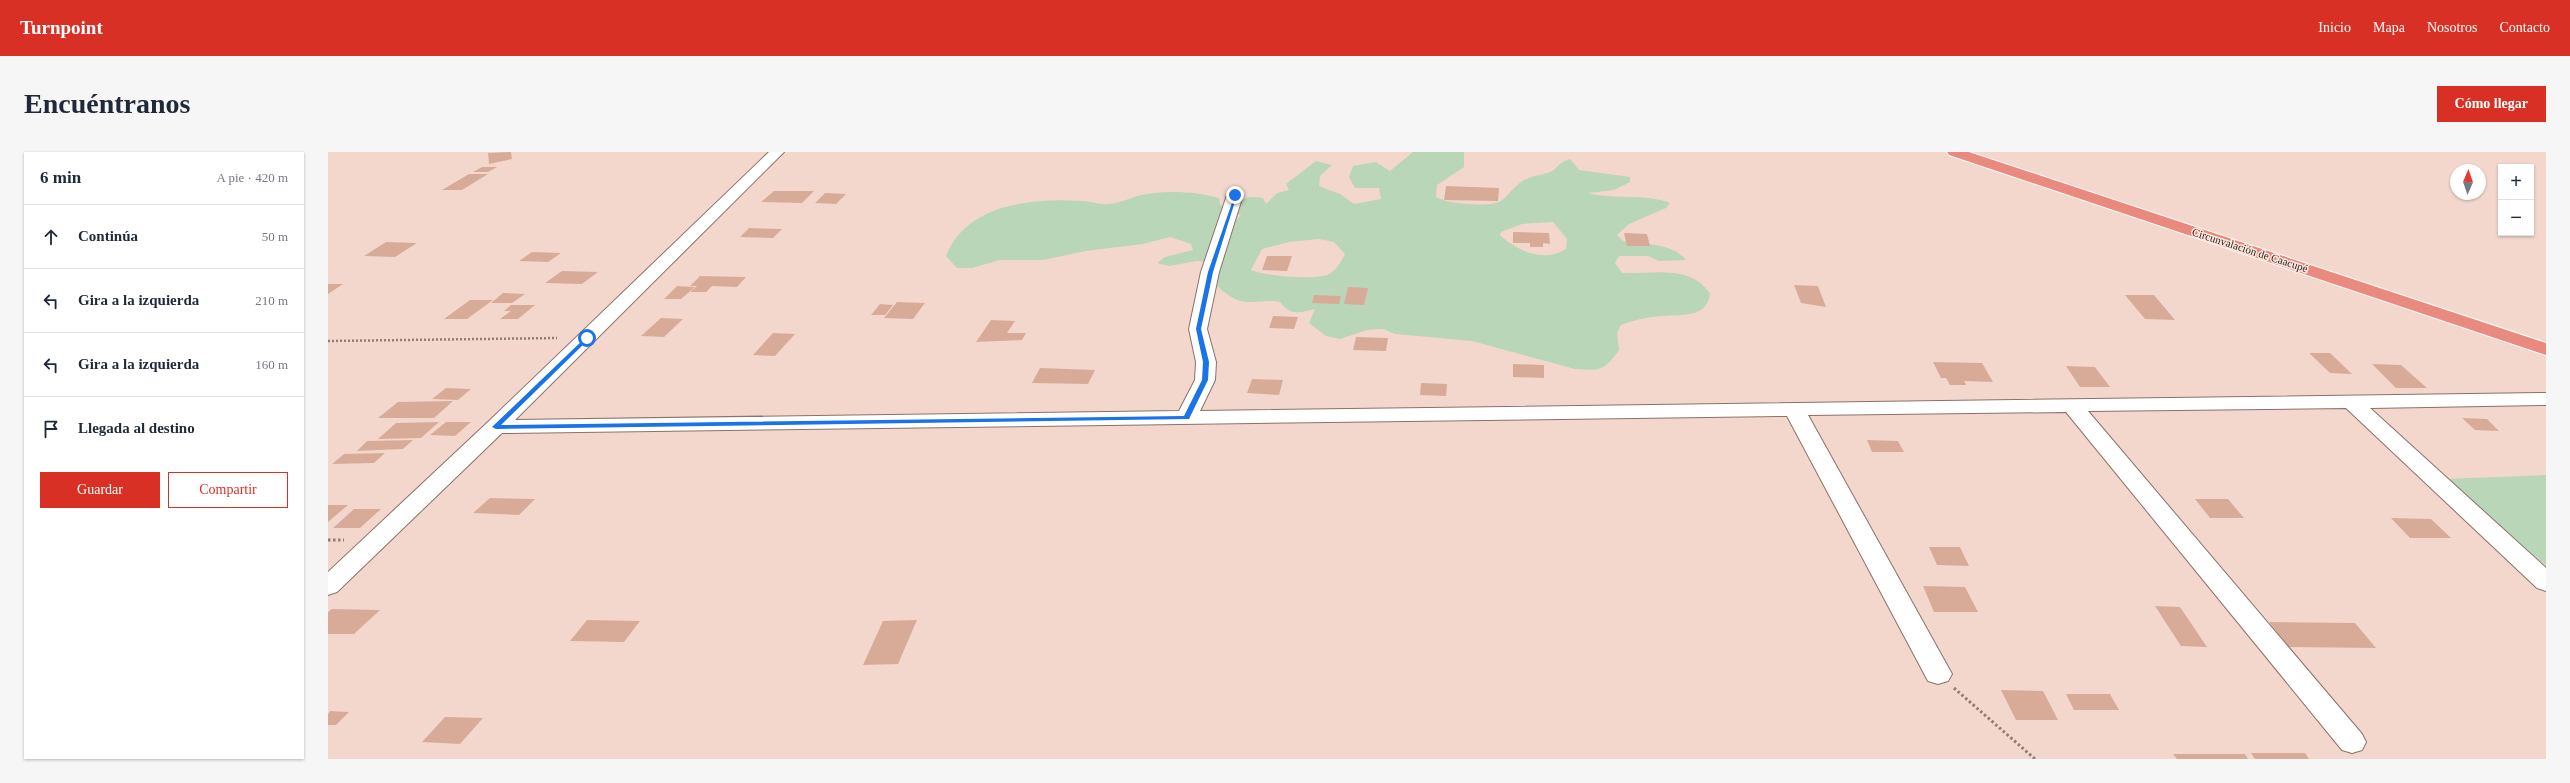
<!DOCTYPE html>
<html lang="es">
<head>
<meta charset="utf-8">
<style>
  :root { --surface:#fff; --page:#f6f6f7; --text:#1f2937; --muted:#747a83; --line:#e0e1e3; --accent:#d93025 }
  body { margin:0; font-family:"Times New Roman",serif; background:var(--page); color:var(--text) }
  .controls { position:absolute; right:12px; top:12px; display:grid; overflow:hidden; border-radius:0px; box-shadow:0 1px 3px #0004 }
  .controls button { width:36px; height:36px; display:grid; place-items:center; padding:0; border:0; border-bottom:1px solid var(--line); background:var(--surface); color:var(--text); font:20px sans-serif }
  .compass { position:absolute; left:2122px; top:12px; width:36px; height:36px; border-radius:50%; background:var(--surface); box-shadow:0 1px 3px #0004; rotate:2deg }
  .stop { position:absolute; width:12px; height:12px; margin:-9px; border:3px solid #1a73e8; border-radius:50%; background:#fff }
  .stop.end { background:#1a73e8; border-color:#fff; box-shadow:0 1px 4px #0008 }
  .list { margin:0; padding:0; list-style:none }
  h2 { display:flex; justify-content:space-between; align-items:center; height:52px; margin:0; padding:0 16px; font-size:17px }
  h2 small { font-size:13px; font-weight:400; color:var(--muted) }
  .list li { display:grid; grid-template-columns:26px 1fr auto; gap:12px; align-items:center; box-sizing:border-box; height:64px; padding:0 16px; border-top:1px solid var(--line) }
  .list b { display:block; font-size:15px; white-space:nowrap }
  .list em { font-size:13px; font-style:normal; color:var(--muted) }
  .actions { display:flex; gap:8px; padding:12px 16px }
  .actions a { flex:1; padding:9px 0; border:1px solid var(--accent); border-radius:0px; text-align:center; font-size:14px; color:var(--accent) }
  .actions .main { background:var(--accent); color:#fff }
  .icon { flex:none; width:22px; height:22px; fill:none; stroke:currentColor; stroke-width:2; stroke-linecap:round; stroke-linejoin:round }
  .map { position:relative; flex:none; width:2218px; height:607px; overflow:hidden; border-radius:0px }
  header { display:flex; align-items:center; gap:24px; box-sizing:border-box; height:56px; padding:0 20px; background:var(--accent); color:#fff }
  header strong { font-size:19px }
  nav { display:flex; gap:22px; margin-inline-start:auto; font-size:14px }
  .intro { display:flex; align-items:center; justify-content:space-between; box-sizing:border-box; height:96px; padding:0 24px }
  h1 { margin:0; font-size:28px }
  .button { padding:10px 18px; border-radius:0px; background:var(--accent); color:#fff; font-size:14px; font-weight:700 }
  main { display:flex; gap:24px; padding:0 24px }
  aside { flex:1; background:var(--surface); border-radius:0px; box-shadow:0 1px 3px #0004 }
  .map>svg:first-child { display:block }
  .green { fill:#bad6b9; fill-rule:evenodd }
  .building { fill:#d8ab99 }
  .lines { fill:none; stroke-linecap:round; stroke-linejoin:round }
  .minor-casing { stroke:#8a7268; stroke-width:2 }
  .trunk-casing { stroke:#fff; stroke-width:2 }
  .path-far1 { stroke:#8e7c75; stroke-width:2.5; stroke-dasharray:2 2; stroke-linecap:butt }
  .path { stroke:#8e7c75; stroke-width:3; stroke-dasharray:2.5 2.5; stroke-linecap:butt }
  .minor { fill:#fff; fill-rule:evenodd }
  .trunk { fill:#ea8a7e; fill-rule:evenodd }
  .route { fill:#1a73e8 }
  .labels { text-anchor:middle; stroke-width:3; stroke-linejoin:round; paint-order:stroke }
  .far-street-label { font-size:11px; fill:#2d231f; stroke:#fce6dd }
</style>
</head>
<body>
<header>
<strong>Turnpoint</strong>
<nav><a>Inicio</a><a>Mapa</a><a>Nosotros</a><a>Contacto</a></nav>
</header>
<div class="intro"><h1>Encuéntranos</h1><a class="button">Cómo llegar</a></div>
<main>
<aside>
<h2>6 min<small>A pie · 420 m</small></h2>
<ul class="list">
<li><svg class="icon" aria-label="ahead" viewBox="0 0 24 24"><path d="M12 20V5M6 11l6-6 6 6"/></svg><div><b>Continúa</b></div><em>50 m</em></li>
<li><svg class="icon" aria-label="left" viewBox="0 0 24 24"><path d="M17 20v-9H6M10 6l-5 5 5 5"/></svg><div><b>Gira a la izquierda</b></div><em>210 m</em></li>
<li><svg class="icon" aria-label="left" viewBox="0 0 24 24"><path d="M17 20v-9H6M10 6l-5 5 5 5"/></svg><div><b>Gira a la izquierda</b></div><em>160 m</em></li>
<li><svg class="icon" aria-label="arrive" viewBox="0 0 24 24"><path d="M6 21V4h12l-3 4 3 4H6"/></svg><div><b>Llegada al destino</b></div></li>
</ul>
<div class="actions"><a class="main">Guardar</a><a>Compartir</a></div>
</aside>
<div class="map">
<svg width="2218" height="607" viewBox="0 0 2218 607">
  <rect width="100%" height="100%" fill="#f3d7cd"/>
  <path class="green" d="M1085 0H1136V15L1109 33 1108 45C1119 52 1157 55 1171 50 1179 46 1185 35 1193 30 1203 23 1212 24 1222 20 1230 17 1229 11 1242 7L1251 18 1302 25V30L1286 38 1260 41C1287 48 1316 41 1342 51L1338 56 1301 72 1289 83 1295 89C1315 93 1344 90 1358 108L1331 109 1320 104H1291L1287 111 1294 121C1324 122 1364 112 1382 142 1379 167 1352 162 1333 164 1319 165 1306 168 1293 173L1289 181 1291 198C1276 219 1272 219 1247 217L1144 189 1067 182 1055 177 1039 178 1012 187 998 184 981 171 987 157C972 161 962 164 952 150 941 148 934 150 923 150 904 151 893 137 880 125L890 111 869 109 841 114 829 111 837 105 865 98 863 92 842 85 815 92 758 99 715 108H672L644 116H629L618 104C639 51 705 46 754 49 763 49 771 53 781 52 792 51 802 46 813 43 835 38 869 39 891 46L892 52 898 57 902 75 913 63 901 60C913 47 916 43 935 46L938 52 949 41 961 38 958 32 988 9 1004 13 992 24 991 34 1012 42 1026 52 1053 47 1051 36H1027L1021 25 1025 14 1048 10 1062 19ZM1225 70 1239 87 1238 97C1217 111 1189 99 1172 83L1173 80 1194 72ZM991 87 1006 90 1017 102C1013 110 1008 119 999 123 985 128 937 124 923 118L934 97 961 90Z
    M2218 323V414L2117 327Z"/>
  <path class="building" d="M183 0 184 7 161 12 160 1Z
    M154 15H169L160 20H145Z
    M141 22H160L134 38H114Z
    M1118 34 1171 36 1170 49 1116 48Z
    M446 39H486L474 51 433 50Z
    M497 41 518 42 508 52 487 51Z
    M421 76 454 77 445 86 412 85Z
    M1185 80 1221 81 1222 92 1215 91V95H1202V91H1185Z
    M1296 81 1319 82 1322 94H1299Z
    M58 90 89 91 67 105 36 104Z
    M204 100 233 101 220 110 191 109Z
    M939 104H964L959 119 934 118Z
    M234 119 270 120 254 132 217 131Z
    M372 124 418 125 409 135 384 134 378 140H362L369 134H362Z
    M0 132H15L0 142Z
    M1466 133 1490 134 1498 155 1473 151Z
    M349 134 367 135 353 147H336Z
    M1020 135 1040 136 1036 153 1016 152Z
    M175 141 197 142 184 151H163Z
    M986 143 1013 144 1011 152 984 151Z
    M1797 143H1826L1847 168 1817 167Z
    M142 148H165L139 167H116Z
    M569 150 597 151 585 167 556 166Z
    M552 152 565 153 557 163H543Z
    M183 153H207L190 167H172L183 159H176Z
    M945 164 970 165 966 177 941 176Z
    M333 166 355 167 336 185 313 184Z
    M663 168 687 169 679 181H698L694 188 648 190Z
    M445 181 467 182 447 204 425 203Z
    M1028 185 1060 186 1058 199 1025 198Z
    M1981 201H2002L2024 222 2002 221Z
    M1605 210 1654 211 1665 230 1636 229 1638 233H1622L1618 226H1613Z
    M1185 212 1216 213V226L1185 225Z
    M2044 212 2073 213 2099 236H2068Z
    M1738 214 1767 215 1782 235H1752Z
    M712 216 767 218 760 232 704 231Z
    M924 227 955 228 951 243 919 241Z
    M1093 231 1119 232 1118 244 1092 243Z
    M118 236 143 237 130 248 104 247Z
    M125 249 106 266H50L70 250Z
    M2134 266 2159 267 2171 279 2147 278Z
    M111 270 93 286 50 287 68 271Z
    M118 270H143L127 284 102 283Z
    M85 288 75 297 29 299 39 289Z
    M1539 288 1570 289 1576 300H1544Z
    M57 301 46 311 4 312 16 302Z
    M162 346 207 347 191 363 145 361Z
    M1867 347H1900L1916 366H1882Z
    M0 353H20L0 370Z
    M26 357H53L32 376H5Z
    M2063 366 2103 367 2123 386H2082Z
    M1601 395H1632L1641 414 1609 413Z
    M1595 434 1637 435 1650 460H1606Z
    M1827 454 1852 455 1879 495 1853 494Z
    M4 457 52 458 26 482H0V460Z
    M259 468 312 469 296 490 242 489Z
    M589 468 570 512 535 513 555 469Z
    M1941 470 2027 471 2048 496 1960 495Z
    M1673 538 1715 539 1730 568H1688Z
    M1738 542H1782L1791 558H1746Z
    M2 559 21 560 8 573H0V562Z
    M117 565 155 566 132 592 94 590Z
    M1923 601H1977L1981 607H1927Z
    M1845 602H1917L1920 607H1849Z"/>
  <g class="lines">
    <defs>
      <path id="minor" d="M441 0H456L187 268 851 259 867 228 868 210 861 177 873 120 899 43 907 38 915 43 891 120 879 177 888 210 887 228 872 259 2218 241V253L2042 256 2218 416V439L2209 436 2018 256 1760 259 2034 582 2038 590 2034 598 2024 601 2014 598 1738 260 1480 263 1624 522 1620 529 1610 532 1600 529 1459 264 174 281 9 440 0 443V420L160 270Z"/>
      <path id="trunk" d="M1619 0H1641L2218 191V203L1621 3Z"/>
    </defs>
    <use href="#minor" class="minor-casing"/>
    <use href="#trunk" class="trunk-casing"/>
    <path class="path-far1" d="M0 189 229 186"/>
    <path class="path" d="M0 388H16
      M1626 536 1707 607"/>
    <use href="#minor" class="minor"/>
    <use href="#trunk" class="trunk"/>
  </g>
  <path class="route" d="M907 42 909 43 885 120 873 177 881 210 880 228 861 267 168 277 164 275 259 184 261 187 173 273 856 264 874 228 875 210 868 177 880 120Z"/>
  <g class="labels">
    <g class="far-street-label">
      <text transform="translate(1922 98) rotate(18)" y="4">Circunvalación de Caacupé</text>
    </g>
  </g>
</svg>
<div class="controls">
<button>+</button>
<button>−</button>
</div>
<svg class="compass" viewBox="-18 -18 36 36"><path d="M0-13l5 13h-10z" fill="#e53935"/><path d="M0 13l5-13h-10z" fill="#747a83"/></svg>
<div class="stop" style="left:259px;top:186px"></div>
<div class="stop end" style="left:907px;top:43px"></div>
</div>
</main>
</body>
</html>
